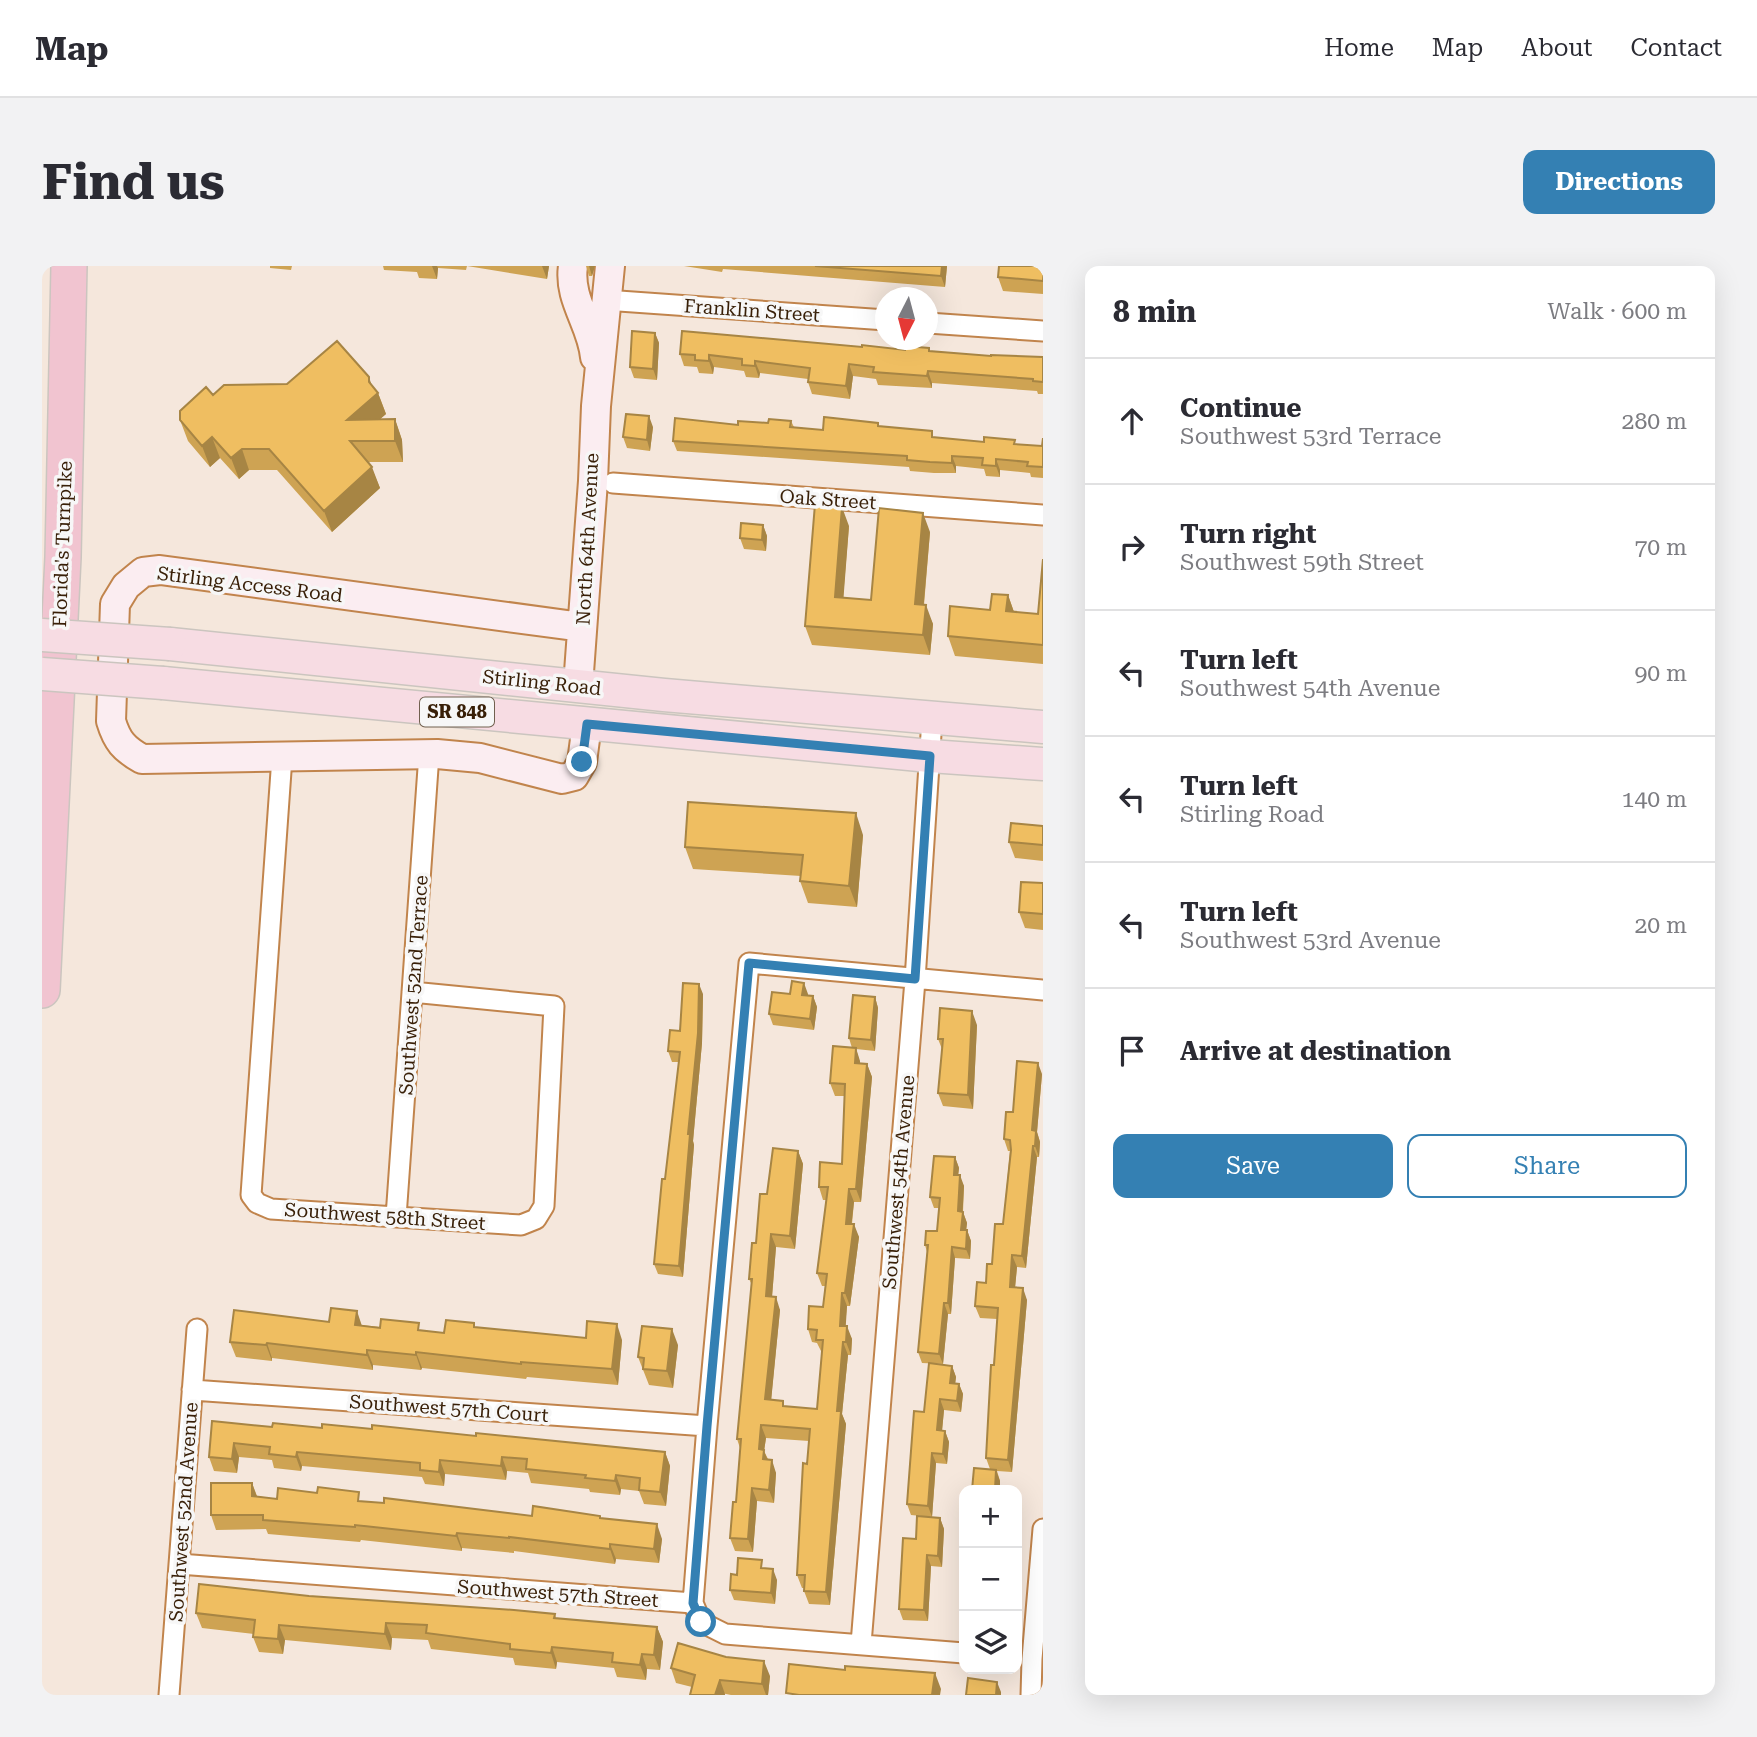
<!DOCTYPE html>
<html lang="en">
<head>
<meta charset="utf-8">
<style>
  :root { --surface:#fff; --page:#f2f2f3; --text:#2b2b33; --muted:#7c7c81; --line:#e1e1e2; --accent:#3480b3 }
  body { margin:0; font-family:"Roboto Serif",serif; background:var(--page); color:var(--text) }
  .controls { position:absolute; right:21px; bottom:21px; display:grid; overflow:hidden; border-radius:14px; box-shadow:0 7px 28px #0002 }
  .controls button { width:63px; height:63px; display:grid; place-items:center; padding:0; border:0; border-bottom:2px solid var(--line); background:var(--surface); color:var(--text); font:35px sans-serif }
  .compass { position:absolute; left:833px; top:21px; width:63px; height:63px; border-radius:50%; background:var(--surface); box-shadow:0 7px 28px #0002; rotate:186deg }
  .stop { position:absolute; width:21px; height:21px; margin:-16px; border:5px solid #3480b3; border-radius:50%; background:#fff }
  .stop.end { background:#3480b3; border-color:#fff; box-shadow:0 2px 7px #0008 }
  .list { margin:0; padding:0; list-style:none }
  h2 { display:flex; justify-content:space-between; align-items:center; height:91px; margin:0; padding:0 28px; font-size:30px }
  h2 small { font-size:23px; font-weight:400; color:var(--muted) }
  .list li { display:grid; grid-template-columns:46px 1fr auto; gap:21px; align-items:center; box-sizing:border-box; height:126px; padding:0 28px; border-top:2px solid var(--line) }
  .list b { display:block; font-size:26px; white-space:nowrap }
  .list p { margin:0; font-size:23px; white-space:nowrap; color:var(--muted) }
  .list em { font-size:23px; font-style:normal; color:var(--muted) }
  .actions { display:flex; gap:14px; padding:21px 28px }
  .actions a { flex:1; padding:16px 0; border:2px solid var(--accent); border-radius:14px; text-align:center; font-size:24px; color:var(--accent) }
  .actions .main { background:var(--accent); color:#fff }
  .icon { flex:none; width:38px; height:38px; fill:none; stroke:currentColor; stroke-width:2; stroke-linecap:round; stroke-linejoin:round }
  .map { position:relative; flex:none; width:1001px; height:1429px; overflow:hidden; border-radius:14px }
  header { display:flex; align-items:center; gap:42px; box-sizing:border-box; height:98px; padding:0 35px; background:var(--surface); border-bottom:2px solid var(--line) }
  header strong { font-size:33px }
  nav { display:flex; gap:38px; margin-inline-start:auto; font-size:24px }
  .intro { display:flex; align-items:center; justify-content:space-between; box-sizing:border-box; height:168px; padding:0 42px }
  h1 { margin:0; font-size:49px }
  .button { padding:18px 32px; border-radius:14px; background:var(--accent); color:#fff; font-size:24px; font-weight:700 }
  main { display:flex; gap:42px; padding:0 42px }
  aside { flex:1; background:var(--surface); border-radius:14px; box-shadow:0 7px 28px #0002 }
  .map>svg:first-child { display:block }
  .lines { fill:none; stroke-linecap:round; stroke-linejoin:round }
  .street-casing { stroke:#c1844c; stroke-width:23 }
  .secondary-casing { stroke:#c1844c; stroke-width:32 }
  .primary-casing { stroke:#cbc5bf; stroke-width:35 }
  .highway-casing { stroke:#cbc5bf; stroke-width:38 }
  .street { stroke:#fff; stroke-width:19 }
  .secondary { stroke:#fbedf1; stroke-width:28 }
  .primary { stroke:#f7dce3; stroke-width:32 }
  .highway { stroke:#f1c4d0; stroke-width:35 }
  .primary-bridge-casing { stroke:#cbc5bf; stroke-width:35; stroke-linecap:butt }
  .primary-bridge { stroke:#f7dce3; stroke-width:32 }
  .wall { fill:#cea353 }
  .shaded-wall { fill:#a78544 }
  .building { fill:#efbe61; stroke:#a78544; stroke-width:2 }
  .route { stroke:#3480b3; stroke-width:9 }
  .labels { text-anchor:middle; stroke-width:7; stroke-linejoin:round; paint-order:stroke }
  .shield { fill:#f7f7f7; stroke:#71604f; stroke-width:2 }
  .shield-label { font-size:18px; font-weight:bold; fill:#381f07 }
  .street-label { font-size:19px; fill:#381f07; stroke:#f7f7f7 }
</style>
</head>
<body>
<header>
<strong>Map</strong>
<nav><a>Home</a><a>Map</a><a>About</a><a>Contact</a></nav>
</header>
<div class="intro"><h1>Find us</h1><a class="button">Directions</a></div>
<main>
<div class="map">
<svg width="1001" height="1429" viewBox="0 0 1001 1429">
  <rect width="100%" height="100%" fill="#f5e7dc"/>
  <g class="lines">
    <defs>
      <path id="street" d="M577 35 844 54
        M886 57 1001 65
        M571 217 1001 249
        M240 491 209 929 215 937 229 943 479 959 494 953 502 940 512 740 370 726
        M354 951 387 488
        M150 1124 665 1160
        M137 1298 651 1337 659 1356 683 1368 922 1387
        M651 1337 665 1160 707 697 1001 724
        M819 1378 873 714 890 453
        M127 1429 155 1063
        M989 1429 990 1393 1001 1263"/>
      <path id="secondary" d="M531 0C526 34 550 58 553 91
        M540 361 118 304 101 306 84 320 73 338 69 455C75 475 82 483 100 493L395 488 438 492 520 513 532 510 540 496 545 458
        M536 420 551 215 554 140 568 0"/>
      <path id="primary" d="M128 378 622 429 1001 461
        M121 417 888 490 1001 498"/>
      <path id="highway" d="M0 724 21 291 27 0"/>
    </defs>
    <use href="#street" class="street-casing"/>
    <use href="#secondary" class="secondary-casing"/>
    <use href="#primary" class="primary-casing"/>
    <use href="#highway" class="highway-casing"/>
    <use href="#street" class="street"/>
    <use href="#secondary" class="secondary"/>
    <use href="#primary" class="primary"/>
    <use href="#highway" class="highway"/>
    <defs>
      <path id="primary-bridge" d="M0 369 128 378
        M0 408 121 417"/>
    </defs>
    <use href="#primary-bridge" class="primary-bridge-casing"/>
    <use href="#primary-bridge" class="primary-bridge"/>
  </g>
  <path class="wall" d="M228 0H250L249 4 228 2Z
    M341 0H507L505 13 425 0 424 4 396 2 395 13 377 12 375 6 342 4Z
    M544 0H553L550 10H547Z
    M642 0H905L903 21 681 3 680 6Z
    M1001 0V28L961 25 956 11Z
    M613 67 617 77 615 114 592 112 588 101Z
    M820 81 949 90 1001 91V128H996L995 125 890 117V122L836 119 834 113 811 110 808 133 770 128 766 116V113L718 107 717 112 704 111 702 105 672 101 671 108 657 107 655 101 642 100 638 88Z
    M329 119 336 127 344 148 338 153H353L360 174 361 196H327L338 222 290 266 235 204H207L197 213 178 192 168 201 146 175 138 154Z
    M749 155 752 161 781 164 837 160 893 172 942 176 1000 180 1001 172V212L989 211 988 207 958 204V211L944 210 942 203 914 200V207H892L868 205 867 201 635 185 631 175 696 159Z
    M611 161 608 185 585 182 581 171Z
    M721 259 725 270 724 285 702 283 698 272Z
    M807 260 801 332 829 334 888 266 882 339 891 358 888 389 770 379 763 360Z
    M1001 293V398L913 390 906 370 948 344 966 329 972 346 996 348Z
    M1001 560V595L973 592 967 576Z
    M821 569 815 641 766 637 758 615 759 610 651 603 643 581Z
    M1001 617V664L983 662 977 646Z
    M661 728 660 777 651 875 652 879 641 1011 616 1008 612 998 623 913 637 796H630L626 785Z
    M748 728H766V730H771L775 741 772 764 731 759 727 748Z
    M833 731 836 742 833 785 814 783 818 797 825 798 830 811 819 936H812L810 958 817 971 808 1040H805L803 1060 810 1073 809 1089H806L800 1148 804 1158 788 1339 767 1338 762 1325V1322H760L755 1309 767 1175 724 1172 722 1185 726 1193 734 1207 732 1237 715 1235 711 1286 693 1285 688 1272 694 1236 698 1182 695 1173 710 1019 707 1013 714 977 725 928 756 885 761 898 753 983 734 981 730 1031 738 1044 729 1134 743 1141 775 1143 780 1087 775 1077 770 1076 766 1063 781 1041 783 1020H780L775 1007 784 934H781L777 921 800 898 803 830H793L788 817 810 782 807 772Z
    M935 759 931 843 901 840 896 827 900 783 896 773Z
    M1000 808 995 866 998 876 997 891H995L984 1002 975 1001 973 1021 985 1034 970 1206 955 1205 958 1215V1224H930L948 1203 944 1192 955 1053 938 1052 933 1040 944 1017 961 958 968 885H966L962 873 971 846Z
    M913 891 917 902 916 909 922 920 921 946 925 957 924 964H925L929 975 928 993 913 992 909 1048H906L901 1098 880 1097 876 1086 885 986 883 979 895 965 897 942H892L888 931Z
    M287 1056 402 1067 434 1062 544 1072 580 1074 576 1119 485 1111 484 1113 380 1102 379 1104 331 1099V1104L230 1092V1095L194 1091 188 1076Z
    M636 1079 631 1122 607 1119 596 1091Z
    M910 1100 914 1111 913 1117 917 1118 921 1128 919 1146 902 1144 900 1165H903L907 1176 905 1198 894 1197 890 1251 869 1249 865 1238 882 1146Z
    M170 1155 230 1161 330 1163 434 1170 623 1186 628 1200 624 1240 602 1238 597 1225 579 1223 578 1229 548 1226 547 1223 489 1217 486 1207 465 1205 464 1214 403 1208 402 1220 383 1218 380 1211 260 1200 259 1205 232 1202 230 1194 197 1191 195 1207 172 1205 167 1191Z
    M210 1217 215 1230 235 1233 320 1235 490 1250 559 1252 620 1273 617 1297 574 1293 573 1298 472 1285V1287L420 1282V1285L319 1274 318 1276 226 1268 224 1263 174 1264 169 1249Z
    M898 1252 902 1263 900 1301 889 1300 886 1355 861 1354 857 1343 874 1273Z
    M723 1303 735 1314 733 1338 692 1334 688 1324 695 1309Z
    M267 1330 513 1348 514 1352 615 1361 621 1376 618 1404 605 1403 604 1414 575 1411 572 1402 515 1396 514 1403 473 1399 471 1392 389 1383 386 1374 350 1372 349 1384 243 1374 241 1388 217 1386 211 1371 212 1368 160 1362 154 1347Z
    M629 1402 728 1410 726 1429H689L650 1421 634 1417Z"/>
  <path class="shaded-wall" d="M390 0H395L396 2 395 13Z
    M500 0H507L505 13Z
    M547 0H553L550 10Z
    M900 0H905L903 21 899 10Z
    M613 67 617 77 615 114 611 103Z
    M667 89 672 101 671 108 667 95Z
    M713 95 718 107 717 112 713 100Z
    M807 98 811 110 808 133 804 120Z
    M886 105 890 117V122L885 110Z
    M327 111 333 129 336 127 344 148 313 175 305 154 327 116Z
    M607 150 611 161 608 185 605 174Z
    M353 153 360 174 361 196 353 175Z
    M170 171 178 192 168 201 160 180Z
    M200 183 207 204 197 213 189 192Z
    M910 190 914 200V207L910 197Z
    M954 193 958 204V211L954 200Z
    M330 201 338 222 290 266 282 245Z
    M800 241 807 260 800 351 793 331Z
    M881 247 888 266 880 358 873 338Z
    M721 259 725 270 724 285 720 274Z
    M966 329 973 349 964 345Z
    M884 339 891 358 888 389 881 369Z
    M814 547 821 569 815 641 807 620Z
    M762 717 766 728 764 740 760 729Z
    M657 718 661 728 660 777 651 875 652 879 641 1011 637 1000Z
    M771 730 775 741 772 764 768 753Z
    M833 731 836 742 833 785 829 774Z
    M930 745 935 759 931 843 926 829Z
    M814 782 818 795 817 810 813 797Z
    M996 797 1000 808 995 866 998 876 997 891 993 880 990 864Z
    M825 798 830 811 819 936 814 923Z
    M991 880 995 891 984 1002 980 990Z
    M756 885 761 898 753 983 748 970Z
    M913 891 917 902 915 920 912 909Z
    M918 909 922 920 920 956 916 945Z
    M807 923 812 936 808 971 804 958Z
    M921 946 925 957 923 975 919 964Z
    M812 958 817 971 808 1040 803 1027Z
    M925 964 929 975 928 993 924 983Z
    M729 968 734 981 729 1043 724 1030Z
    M910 981 913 992 909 1048 906 1037Z
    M970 989 975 1001 972 1033 968 1021Z
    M981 1022 985 1034 970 1206 966 1194Z
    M800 1027 805 1040 803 1072 798 1060Z
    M734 1031 738 1044 728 1146 723 1133Z
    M902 1037 906 1048 901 1098 897 1088Z
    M315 1045 320 1060 313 1059Z
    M575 1058 580 1074 576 1119 570 1103Z
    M805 1060 810 1073 809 1089 804 1076Z
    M630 1063 636 1079 631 1122 625 1105Z
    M801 1076 806 1089 800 1148 804 1158 788 1339 784 1326 795 1145Z
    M225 1077 230 1092V1095L224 1079Z
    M325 1084 331 1099V1104L325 1089Z
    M374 1086 380 1102 379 1104 374 1089Z
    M910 1100 914 1111 912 1128 908 1117Z
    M917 1118 921 1128 919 1146 915 1135Z
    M898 1133 902 1144 899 1175 895 1164Z
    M719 1159 724 1172 722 1185 727 1197 726 1206 717 1183Z
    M903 1165 907 1176 905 1198 901 1188Z
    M192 1177 197 1191 195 1207 190 1193Z
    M255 1186 260 1200 259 1205 254 1191Z
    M623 1186 628 1200 624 1240 618 1226Z
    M890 1187 894 1197 890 1251 886 1240Z
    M460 1191 465 1205 464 1214 459 1200Z
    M398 1194 403 1208 402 1220 397 1206Z
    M730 1194 734 1207 732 1237 727 1224Z
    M954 1204 958 1215V1224H953Z
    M574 1209 579 1223 578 1229 573 1215Z
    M210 1217 215 1231 210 1230Z
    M710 1222 715 1235 711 1286 706 1273Z
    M898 1252 902 1263 900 1301 896 1290Z
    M615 1258 620 1273 617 1297 612 1283Z
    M415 1267 420 1282V1285L414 1270Z
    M568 1278 574 1293 573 1298 568 1283Z
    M885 1289 889 1300 886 1355 882 1344Z
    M731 1303 735 1314 733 1338 729 1327Z
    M344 1357 350 1372 349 1384 343 1368Z
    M237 1359 243 1374 241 1388 236 1373Z
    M615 1361 621 1376 618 1404 612 1389Z
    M510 1381 515 1396 514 1403 509 1387Z
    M600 1388 605 1403 604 1414 598 1399Z
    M722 1395 728 1410 726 1429H724L720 1418Z
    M893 1407 899 1423 898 1429H890Z
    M678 1414 683 1428V1429H673Z
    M955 1416 959 1426V1429H954Z"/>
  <path class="building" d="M773 0H900L899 10Z
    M957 0H1001V15L956 11Z
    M590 65 613 67 611 103 588 101Z
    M640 65 820 81V79L863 84V80L887 82V85L949 90V89L1001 91V116L991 115V113L886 105 885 110 831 106 832 101 807 98 804 120 766 116 768 102 713 95V100L700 99V93L667 89V95L653 94V89L638 88Z
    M295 75 327 111V116L336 127 305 154 353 153V175H308L330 201 282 245 227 183H200L189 192 170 171 160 180 138 154V145L164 121 171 129 182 119 245 118Z
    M584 148 607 150 605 174 581 171Z
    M782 151 836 157V160L890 165V171L942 176V171L973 174 972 178 1000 180 1001 172V201L985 200 986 196 954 193V200L940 199 941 192 910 190V197L888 196 865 194V190L631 175 633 152 696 159V155L726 157 727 153 749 155 748 161 781 164Z
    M773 238 800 241 793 331 829 334 837 242 881 247 873 338 884 339 881 369 763 360Z
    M699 257 721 259 720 274 698 272Z
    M1001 293V379L906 370 908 340 948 344 950 328 966 329 964 345 996 348Z
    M646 536 814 547 807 620 758 615 761 589 643 581Z
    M969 557 1001 560V579L967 576Z
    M979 616 1001 617V648L977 646Z
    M750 715 762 717 760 729 771 730 768 753 727 748 730 726 748 728Z
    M641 717 657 718 656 767 646 868H648L637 1000 612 998 620 913H623L638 786 626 785 628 764 638 765Z
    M811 729 833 731 829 774 807 772Z
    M898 742 930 745 926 829 896 827 901 773H896Z
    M791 780 814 782 813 797 825 798 814 923H807L804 958H812L803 1027H800L798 1060H805L804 1076H801L795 1145H799L784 1326 762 1325 763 1309H755L761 1197 765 1198 768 1163 719 1159 717 1183 722 1184 721 1193 730 1194 727 1224 710 1222 706 1273 688 1272 691 1236H694L699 1173H695L710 1013H707L710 977H714L718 928H725L731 882 756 885 748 970 729 968 724 1030 734 1031 723 1133 741 1135V1140L775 1143 781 1074H774L775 1064 766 1063 767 1040 781 1041 785 1008 775 1007 786 921H777L778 896 800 898 803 818 788 817Z
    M975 795 996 797 990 864 994 865 993 880H991L980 990 970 989 968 1021 981 1022 966 1194 944 1192 949 1099H952L956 1042 933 1040 935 1016 944 1017 945 998H950L953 958H961L969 884 968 874 962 873 964 846H971Z
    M892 890 913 891 912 909H918L916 945 921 946 919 964H925L924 983 910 981 906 1037H902L897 1088 876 1086 886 979H883L884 965H895L898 932 888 931Z
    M289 1042 315 1045 313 1059 338 1062 339 1053 377 1057 376 1064 402 1067 404 1054 432 1057V1061L544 1072 545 1055 575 1058 570 1103 479 1096V1098L374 1086V1089L325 1084V1089L225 1077 224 1079 188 1076 192 1044 287 1056Z
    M600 1060 630 1063 625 1105 601 1103 602 1092 596 1091Z
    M887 1097 910 1100 908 1117 917 1118 915 1135 898 1133 895 1164 903 1165 901 1188 890 1187 886 1240 865 1238 872 1145 882 1146Z
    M170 1155 230 1161 231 1157 280 1162V1158L330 1163V1159L434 1170V1167L623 1186 618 1226 597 1224 598 1212 574 1209 573 1215 543 1212 544 1209 484 1203 485 1193 460 1191 459 1200 398 1194 397 1206 378 1204V1197L255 1186 254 1191 227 1188 228 1181 192 1177 190 1193 167 1191Z
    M932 1202 954 1204 953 1224H930Z
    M169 1217H210V1230L235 1233 236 1222 275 1227 276 1221 317 1226 316 1235 342 1237V1232L490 1250 491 1240 558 1250V1252L615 1258 612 1283 568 1278V1283L467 1271V1272L415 1267 414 1270 313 1259V1261L221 1254V1249H169Z
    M875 1250 898 1252 896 1290 885 1289 882 1344 857 1343 861 1272 874 1273Z
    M696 1292 720 1294 719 1302 731 1303 729 1327 688 1324 689 1308 695 1309Z
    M157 1318 267 1330 472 1344 513 1348 512 1352 615 1361 612 1389 600 1388 598 1399 570 1396 571 1387 510 1381 509 1387 468 1383V1378L384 1367 385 1359 344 1357 343 1368 237 1359 236 1373 211 1371 213 1354 154 1347Z
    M922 1324V1342H921Z
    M636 1377 684 1391 722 1395 720 1418 678 1414 673 1429H648L653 1409 629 1402Z
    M747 1398 803 1404V1400L893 1407 890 1429H757L744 1427Z
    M926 1412 955 1416 954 1429H924Z"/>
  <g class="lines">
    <path class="route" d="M540 496 545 458 888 490 873 713 707 697 665 1160 651 1337 659 1356"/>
  </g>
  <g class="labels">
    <rect class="shield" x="378" y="431.5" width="74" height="29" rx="5"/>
    <g class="shield-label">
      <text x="415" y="452">SR 848</text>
    </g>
    <g class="street-label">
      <text transform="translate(710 44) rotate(4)" y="7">Franklin Street</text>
      <text transform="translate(786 233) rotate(4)" y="7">Oak Street</text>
      <text transform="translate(545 273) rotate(-87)" y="7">North 64th Avenue</text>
      <text transform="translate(20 278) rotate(-88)" y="7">Florida's Turnpike</text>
      <text transform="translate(208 318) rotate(7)" y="7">Stirling Access Road</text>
      <text transform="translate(500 416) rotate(6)" y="7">Stirling Road</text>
      <text transform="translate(371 719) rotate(-86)" y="7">Southwest 52nd Terrace</text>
      <text transform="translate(856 916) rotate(-85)" y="7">Southwest 54th Avenue</text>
      <text transform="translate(343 950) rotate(4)" y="7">Southwest 58th Street</text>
      <text transform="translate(407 1142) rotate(4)" y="7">Southwest 57th Court</text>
      <text transform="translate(141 1246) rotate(-86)" y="7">Southwest 52nd Avenue</text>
      <text transform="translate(516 1327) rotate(4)" y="7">Southwest 57th Street</text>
    </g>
  </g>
</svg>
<div class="controls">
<button>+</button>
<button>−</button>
<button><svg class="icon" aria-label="layers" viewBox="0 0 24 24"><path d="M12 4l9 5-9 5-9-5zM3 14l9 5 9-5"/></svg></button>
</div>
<svg class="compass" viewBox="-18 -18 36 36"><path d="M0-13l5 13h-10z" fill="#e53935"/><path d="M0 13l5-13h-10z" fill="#7c7c81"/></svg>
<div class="stop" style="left:659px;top:1356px"></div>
<div class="stop end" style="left:540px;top:496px"></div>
</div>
<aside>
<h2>8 min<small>Walk · 600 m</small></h2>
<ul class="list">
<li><svg class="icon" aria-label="ahead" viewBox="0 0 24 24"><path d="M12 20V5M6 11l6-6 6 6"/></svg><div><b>Continue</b><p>Southwest 53rd Terrace</p></div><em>280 m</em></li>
<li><svg class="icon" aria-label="right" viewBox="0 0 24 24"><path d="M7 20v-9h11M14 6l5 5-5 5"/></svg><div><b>Turn right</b><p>Southwest 59th Street</p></div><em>70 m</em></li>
<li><svg class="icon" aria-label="left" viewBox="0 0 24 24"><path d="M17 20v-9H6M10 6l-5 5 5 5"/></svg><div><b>Turn left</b><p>Southwest 54th Avenue</p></div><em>90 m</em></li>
<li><svg class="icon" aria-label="left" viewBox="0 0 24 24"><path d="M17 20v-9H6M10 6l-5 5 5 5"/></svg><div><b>Turn left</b><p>Stirling Road</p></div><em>140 m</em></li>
<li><svg class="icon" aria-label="left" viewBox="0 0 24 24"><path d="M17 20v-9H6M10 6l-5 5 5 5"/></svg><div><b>Turn left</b><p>Southwest 53rd Avenue</p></div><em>20 m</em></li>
<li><svg class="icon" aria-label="arrive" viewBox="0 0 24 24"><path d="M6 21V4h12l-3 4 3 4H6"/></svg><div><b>Arrive at destination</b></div></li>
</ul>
<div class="actions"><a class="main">Save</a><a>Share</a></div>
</aside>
</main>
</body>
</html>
